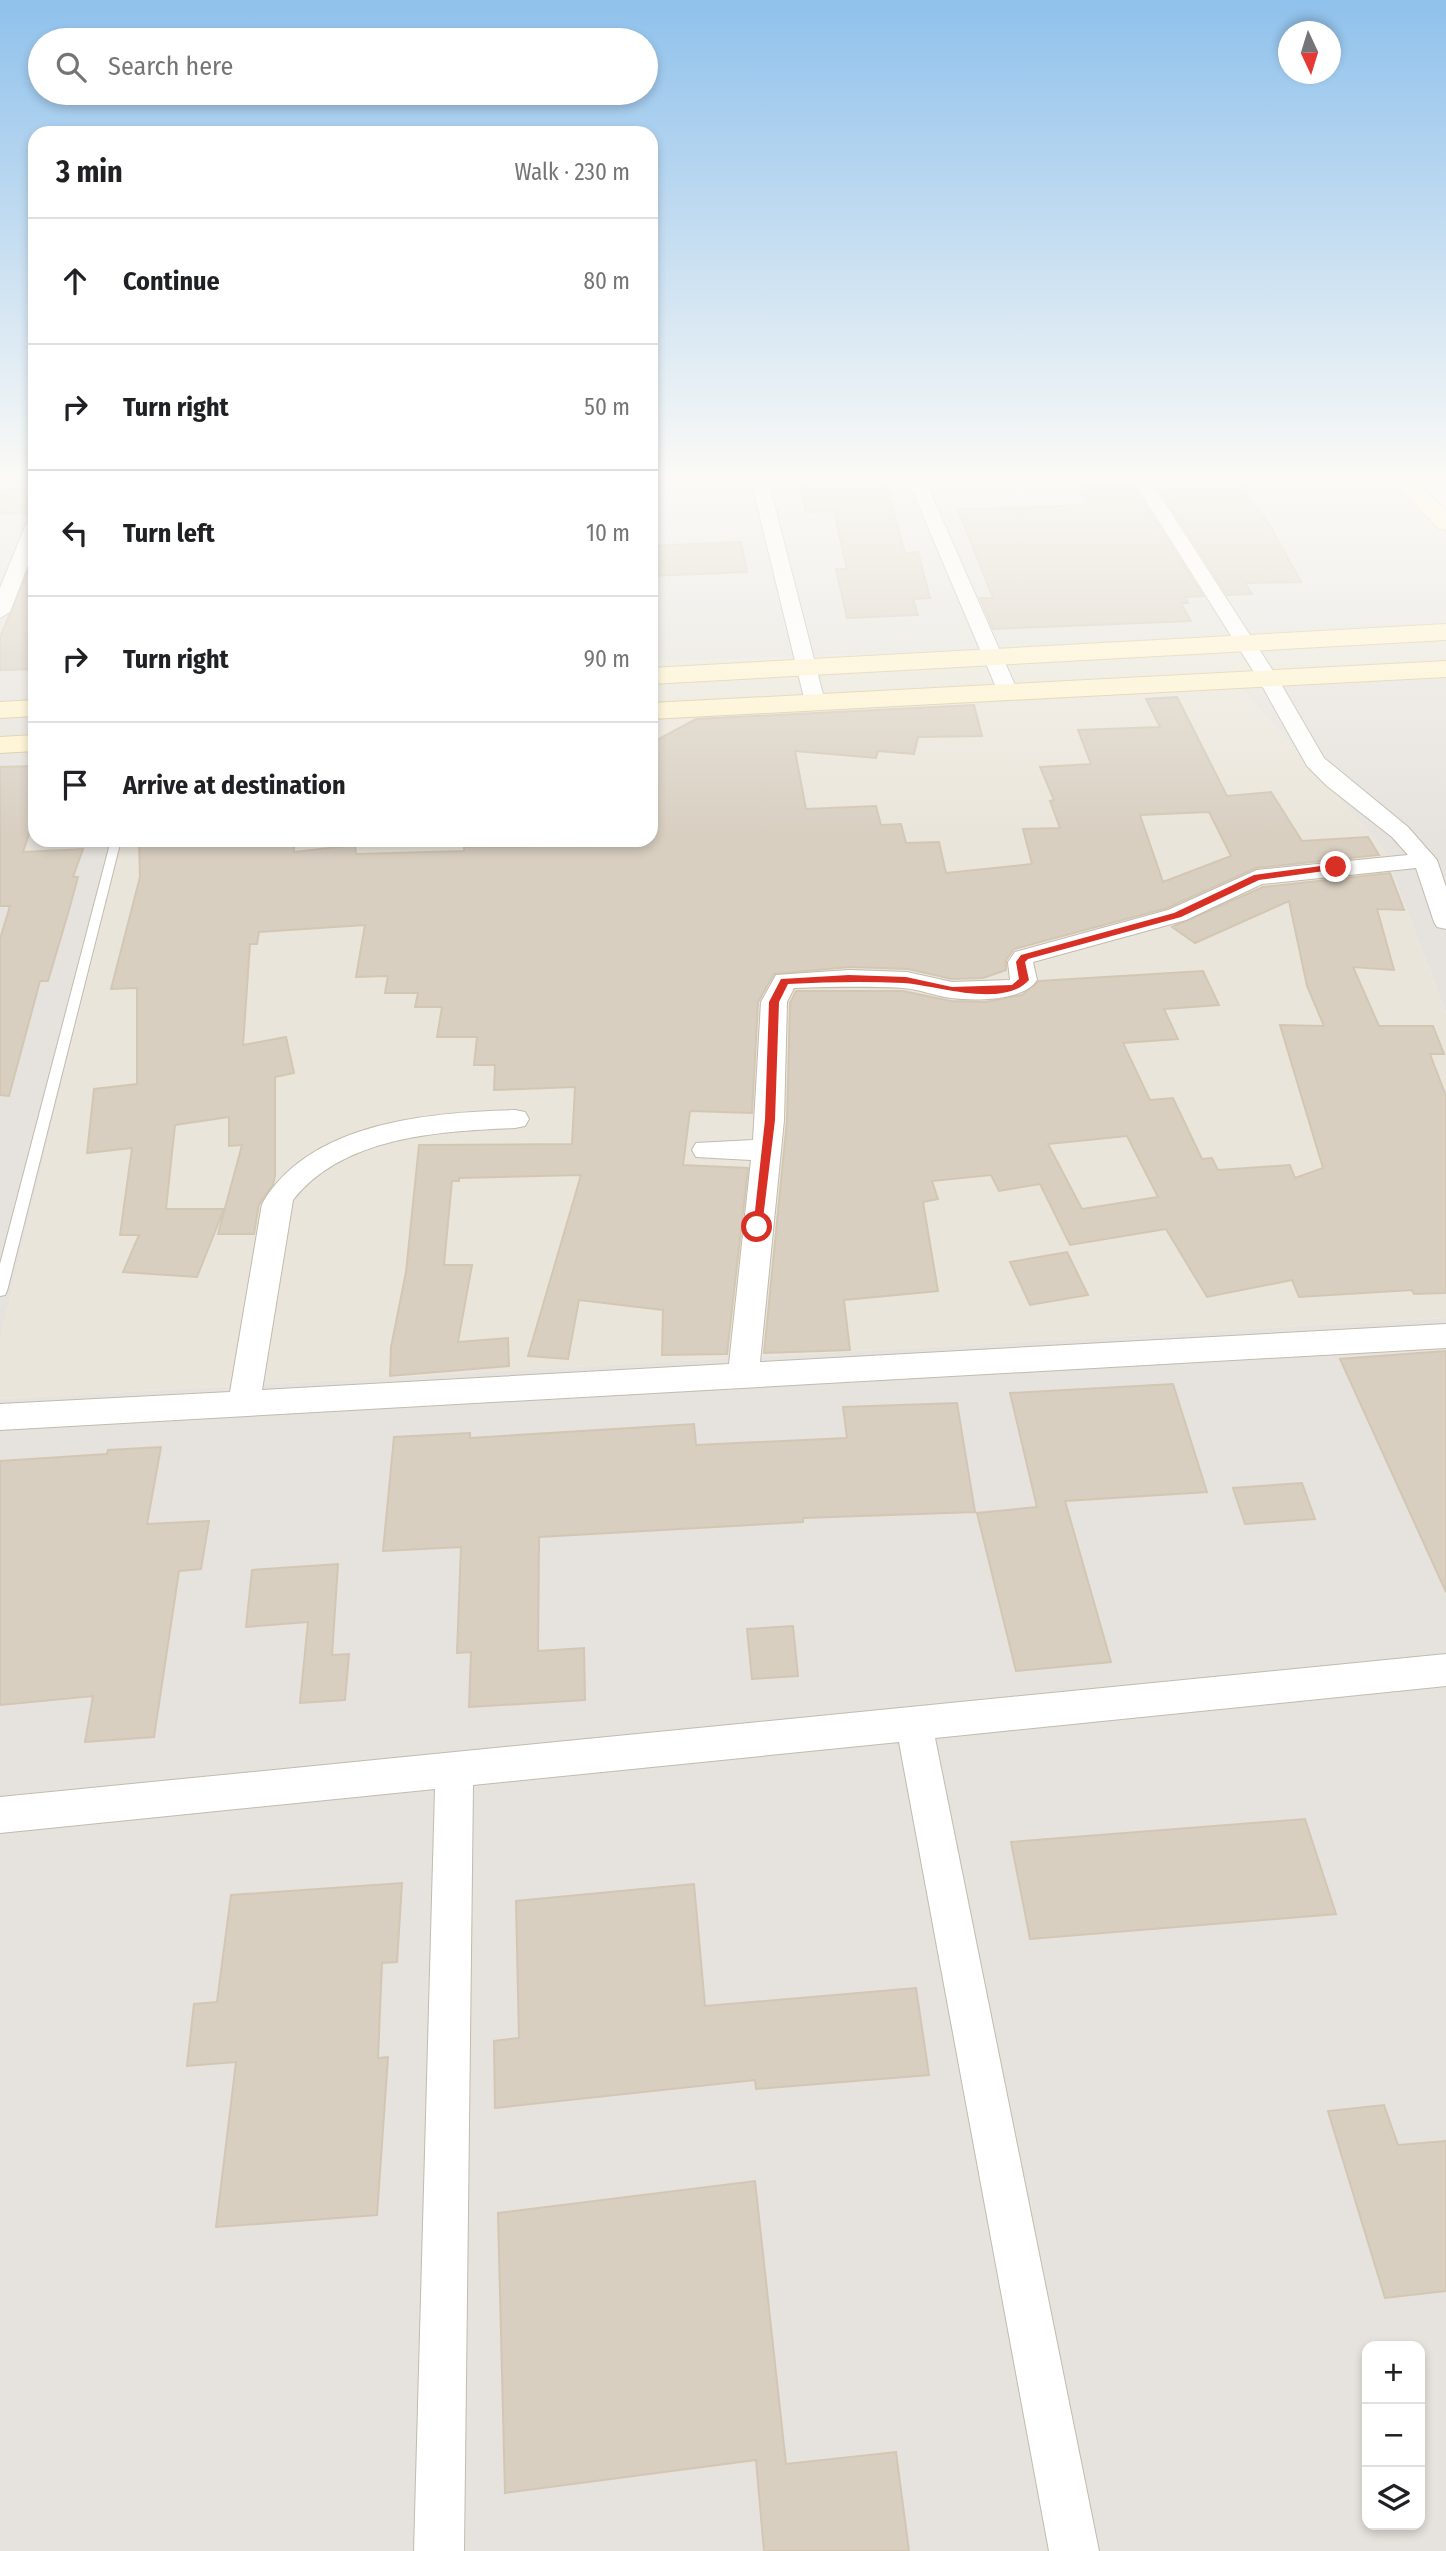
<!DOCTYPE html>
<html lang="en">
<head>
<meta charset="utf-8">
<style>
  :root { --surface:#fff; --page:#f2f2f2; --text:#202124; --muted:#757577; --line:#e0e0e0 }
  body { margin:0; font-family:"Fira Sans Condensed",sans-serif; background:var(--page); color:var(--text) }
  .controls { position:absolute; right:21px; bottom:21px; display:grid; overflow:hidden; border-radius:14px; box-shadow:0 4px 10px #0003 }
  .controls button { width:63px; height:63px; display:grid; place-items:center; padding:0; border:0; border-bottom:2px solid var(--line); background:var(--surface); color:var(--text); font:35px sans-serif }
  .compass { position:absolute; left:1278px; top:21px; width:63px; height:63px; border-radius:50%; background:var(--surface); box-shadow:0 4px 10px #0003; rotate:176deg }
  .stop { position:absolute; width:21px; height:21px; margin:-16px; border:5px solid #d93025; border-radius:50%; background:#fff }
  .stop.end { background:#d93025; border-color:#fff; box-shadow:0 2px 7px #0008 }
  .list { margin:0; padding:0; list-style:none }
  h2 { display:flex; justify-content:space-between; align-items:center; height:91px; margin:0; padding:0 28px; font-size:30px }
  h2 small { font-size:23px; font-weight:400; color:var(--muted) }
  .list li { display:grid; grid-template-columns:46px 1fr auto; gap:21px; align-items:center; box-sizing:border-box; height:126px; padding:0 28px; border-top:2px solid var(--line) }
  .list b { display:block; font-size:26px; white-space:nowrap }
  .list em { font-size:23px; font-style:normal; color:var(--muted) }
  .icon { flex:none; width:38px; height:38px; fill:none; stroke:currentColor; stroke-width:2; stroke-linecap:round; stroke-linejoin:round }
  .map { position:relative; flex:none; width:1446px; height:2551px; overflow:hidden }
  .search { position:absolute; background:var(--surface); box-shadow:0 4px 10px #0003; left:28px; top:28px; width:630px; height:77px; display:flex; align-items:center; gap:18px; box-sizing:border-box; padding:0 24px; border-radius:38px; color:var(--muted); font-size:26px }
  .panel { position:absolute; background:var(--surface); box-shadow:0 4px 10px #0003; left:28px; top:126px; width:630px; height:721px; border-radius:21px }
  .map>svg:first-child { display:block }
  .residential { fill:#eae5da }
  .industrial { fill:#e6e2dd; fill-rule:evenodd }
  .building { fill:#d8cfc1; stroke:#d3c7b4; stroke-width:2; fill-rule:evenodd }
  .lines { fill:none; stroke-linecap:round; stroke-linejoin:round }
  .lane-casing { stroke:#c2bbae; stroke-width:2 }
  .street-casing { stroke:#c2bbae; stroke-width:2 }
  .secondary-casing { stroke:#d6c79b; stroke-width:2 }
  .lane { fill:#fff; fill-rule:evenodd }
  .street { fill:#fff; fill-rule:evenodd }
  .secondary { fill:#fff3cd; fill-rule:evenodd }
  .route { fill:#d93025 }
</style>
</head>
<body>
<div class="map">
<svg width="1446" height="2551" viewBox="0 0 1446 2551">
  <rect width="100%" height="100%" fill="#f6f3ec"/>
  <path class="residential" d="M1446 634V666L1230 675 1383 848 1446 1013V1318L0 1399V1340L121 840H651V662Z"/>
  <path class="industrial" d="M0 480H35V840H121L0 1340Z
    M651 480H1394L1446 531V634L651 662Z
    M1446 666V1013L1383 848 1229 674Z
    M1446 1318V2551H0V1399ZM1367 2346H1420V2525H1367Z"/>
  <path class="building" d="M0 480H35V513L0 514Z
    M799 480H885L905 553 918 552 930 598 913 599 918 615 847 618 836 569H847L834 511 806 512Z
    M1156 480H1237L1272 529 1301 582 1245 583 1252 594 1227 595 1156 484H1159Z
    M1133 485 1203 596 1185 597 1188 603H1181L1191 621 993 629 980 598H993L958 510 1087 505 1078 487Z
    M741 542 747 572 651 576V546Z
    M35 555V669L0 670V637Z
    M1177 697 1227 796 1271 792 1302 841 1368 837 1379 855 1256 868 1167 908 1014 949 1006 960V970L983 978 952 979 908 969 849 967 774 974 758 1002 752 1113 690 1111 683 1165 748 1168 727 1354 662 1355 663 1310 579 1300 568 1359 528 1356 581 1175 459 1178V1181H452L444 1265H472L458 1342 508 1338 509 1366 390 1376 391 1347 406 1272 419 1145 572 1144 575 1087 494 1090 495 1065H474L477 1037H437L442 1007H415L418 993H385L388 976 356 977 365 925 259 932 257 944H250L243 1045 286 1037 294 1073 275 1077V1176L273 1185 259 1204 254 1234H218L242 1145 229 1146V1117L175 1125 166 1209H224L197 1277 123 1272 139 1235H120L132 1148 87 1153 94 1089 137 1084V988L111 989 140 877 139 840H294V852L355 845 356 854 464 851V847L615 846 616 840H651V743L696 719 974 705 982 736 918 737 914 754 878 751 876 758 795 751 806 809 876 806 881 825 901 824 906 843 939 842 946 873 1032 864 1023 829 1060 828 1050 801 1054 800 1040 767 1091 764 1078 730 1160 727 1146 699ZM1209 812 1231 856 1163 882 1140 815Z
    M35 766V816L23 852 83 849 73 877H78L69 910 48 981H40L9 1096 0 1095V939L10 906H0V767Z
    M1390 873 1404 910 1377 909 1394 970 1353 967 1379 1026H1433L1444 1054H1430L1446 1096V1293L1414 1294 1412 1290 1299 1297 1292 1280 1207 1297 1166 1229 1070 1245 1040 1184 999 1191 991 1175 932 1181 938 1199 923 1202 938 1291 844 1300 850 1350 764 1353 787 1120 790 1003 796 991H903L951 1001 985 1002 1022 995 1039 981 1203 971 1219 1005 1164 1009 1178 1039 1123 1043 1150 1100 1173 1098 1202 1159 1212 1158 1218 1170 1290 1165 1295 1178 1323 1168 1280 1025 1324 1026 1307 986 1289 901 1195 943 1172 927 1263 887ZM1127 1136 1158 1197 1082 1209 1048 1144Z
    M1067 1252 1088 1295 1030 1305 1010 1262Z
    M1446 1351V1592L1340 1359Z
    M1173 1384 1207 1492 1065 1501 1111 1662 1016 1671 977 1513 1037 1507 1010 1393Z
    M957 1403 975 1512 803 1518V1522L539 1537 538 1651 584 1648 585 1700 469 1707 471 1652 457 1653 461 1547 383 1551 394 1437 470 1433V1438L694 1424 696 1445 847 1438 843 1407Z
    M161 1447 147 1524 209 1521 201 1569 179 1571 154 1737 85 1742 93 1696 0 1705V1461L107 1454 108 1450Z
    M1302 1483 1315 1519 1245 1524 1233 1488Z
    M338 1564 332 1655 349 1654 345 1700 300 1703 308 1622 246 1627 252 1570Z
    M793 1626 798 1676 752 1679 747 1629Z
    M1305 1819 1336 1914 1030 1939 1011 1842Z
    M402 1883 397 1962 382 1963 378 2058 388 2057 377 2215 216 2227 236 2062 187 2066 194 2004 217 2002 231 1895Z
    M694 1884 705 2006 916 1988 929 2075 756 2089 755 2080 495 2108 494 2041 519 2038 516 1901Z
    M1384 2105 1398 2145 1446 2141V2291L1385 2298 1328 2111Z
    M755 2181 786 2464 896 2452 909 2551H764L756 2460 505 2493 498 2213Z"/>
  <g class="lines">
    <defs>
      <path id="lane" d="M111 840H121L7 1291 5 1295 0 1296V1264Z"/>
      <path id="street" d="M751 480H768L825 702 822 706H808L805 702Z
        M908 480H925L1018 692 1015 696H1001L998 692Z
        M1133 480H1150L1277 677 1324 758 1408 827 1437 860 1446 887V929L1437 927 1434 922 1416 868 1262 884 1186 920 1033 962 1037 980C1024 1001 974 1001 951 998 935 996 919 989 903 988 866 986 830 987 794 988L787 1002 784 1120 760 1362 1446 1324V1348L0 1430V1404L230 1392 262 1204C309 1122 430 1112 515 1110L525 1112 529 1119 525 1126 515 1128C441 1131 343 1136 293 1200L262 1390 729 1364 751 1160 696 1157 692 1150 696 1143 753 1140 761 1002 776 975 849 970 907 972 952 982 1010 980 1008 962 1015 952 1168 910 1257 870 1408 855 1392 837 1327 786 1307 766 1257 677Z
        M35 519V547L10 612 0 618V588L26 524Z
        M1446 1654V1686L935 1738 1099 2551H1049L899 1742 473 1785 464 2551H414L435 1789 0 1833V1797Z"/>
      <path id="secondary" d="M1391 480H1414L1446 510V530L1438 528Z
        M1446 624V640L651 684V668Z
        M1446 661V677L651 719V703Z
        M35 700V716L0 718V702Z
        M35 735V751L0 753V737Z"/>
    </defs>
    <use href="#lane" class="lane-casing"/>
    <use href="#street" class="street-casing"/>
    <use href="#secondary" class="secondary-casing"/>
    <use href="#lane" class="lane"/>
    <use href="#street" class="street"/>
    <use href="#secondary" class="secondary"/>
  </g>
  <linearGradient id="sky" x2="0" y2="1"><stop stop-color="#8fc1ec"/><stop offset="0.57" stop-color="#fbfaf6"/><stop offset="1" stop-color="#fbfaf6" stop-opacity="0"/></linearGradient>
  <rect width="1446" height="837" fill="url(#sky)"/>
  <path class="route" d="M1336 864 1339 869 1259 880 1181 917 1028 959 1025 962 1029 980C1003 1009 936 985 903 983 864 981 826 982 788 984L779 1002 775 1120 762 1227 753 1229 765 1120 769 1002 781 979 849 975 906 977 952 987 1012 985 1019 979 1016 962 1021 955 1174 913 1254 875Z"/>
</svg>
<div class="controls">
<button>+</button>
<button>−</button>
<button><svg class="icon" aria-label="layers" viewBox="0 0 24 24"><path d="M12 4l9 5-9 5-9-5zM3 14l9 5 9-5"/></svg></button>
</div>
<svg class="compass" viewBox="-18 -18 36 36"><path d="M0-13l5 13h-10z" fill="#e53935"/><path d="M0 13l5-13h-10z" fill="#757577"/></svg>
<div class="stop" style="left:757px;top:1227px"></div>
<div class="stop end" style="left:1336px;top:867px"></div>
<div class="search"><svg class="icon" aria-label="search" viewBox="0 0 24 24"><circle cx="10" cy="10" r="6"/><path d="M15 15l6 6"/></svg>Search here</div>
<section class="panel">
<h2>3 min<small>Walk · 230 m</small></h2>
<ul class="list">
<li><svg class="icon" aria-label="ahead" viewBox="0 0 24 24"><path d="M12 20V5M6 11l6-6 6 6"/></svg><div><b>Continue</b></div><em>80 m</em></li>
<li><svg class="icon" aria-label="right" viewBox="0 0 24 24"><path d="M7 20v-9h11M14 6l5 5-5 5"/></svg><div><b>Turn right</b></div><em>50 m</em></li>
<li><svg class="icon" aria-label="left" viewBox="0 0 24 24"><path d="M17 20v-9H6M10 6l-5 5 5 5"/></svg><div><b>Turn left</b></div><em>10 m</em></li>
<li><svg class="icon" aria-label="right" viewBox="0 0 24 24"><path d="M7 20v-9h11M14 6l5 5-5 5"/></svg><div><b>Turn right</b></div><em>90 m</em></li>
<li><svg class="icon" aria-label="arrive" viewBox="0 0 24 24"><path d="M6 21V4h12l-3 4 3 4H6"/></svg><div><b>Arrive at destination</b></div></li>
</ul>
</section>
</div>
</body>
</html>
